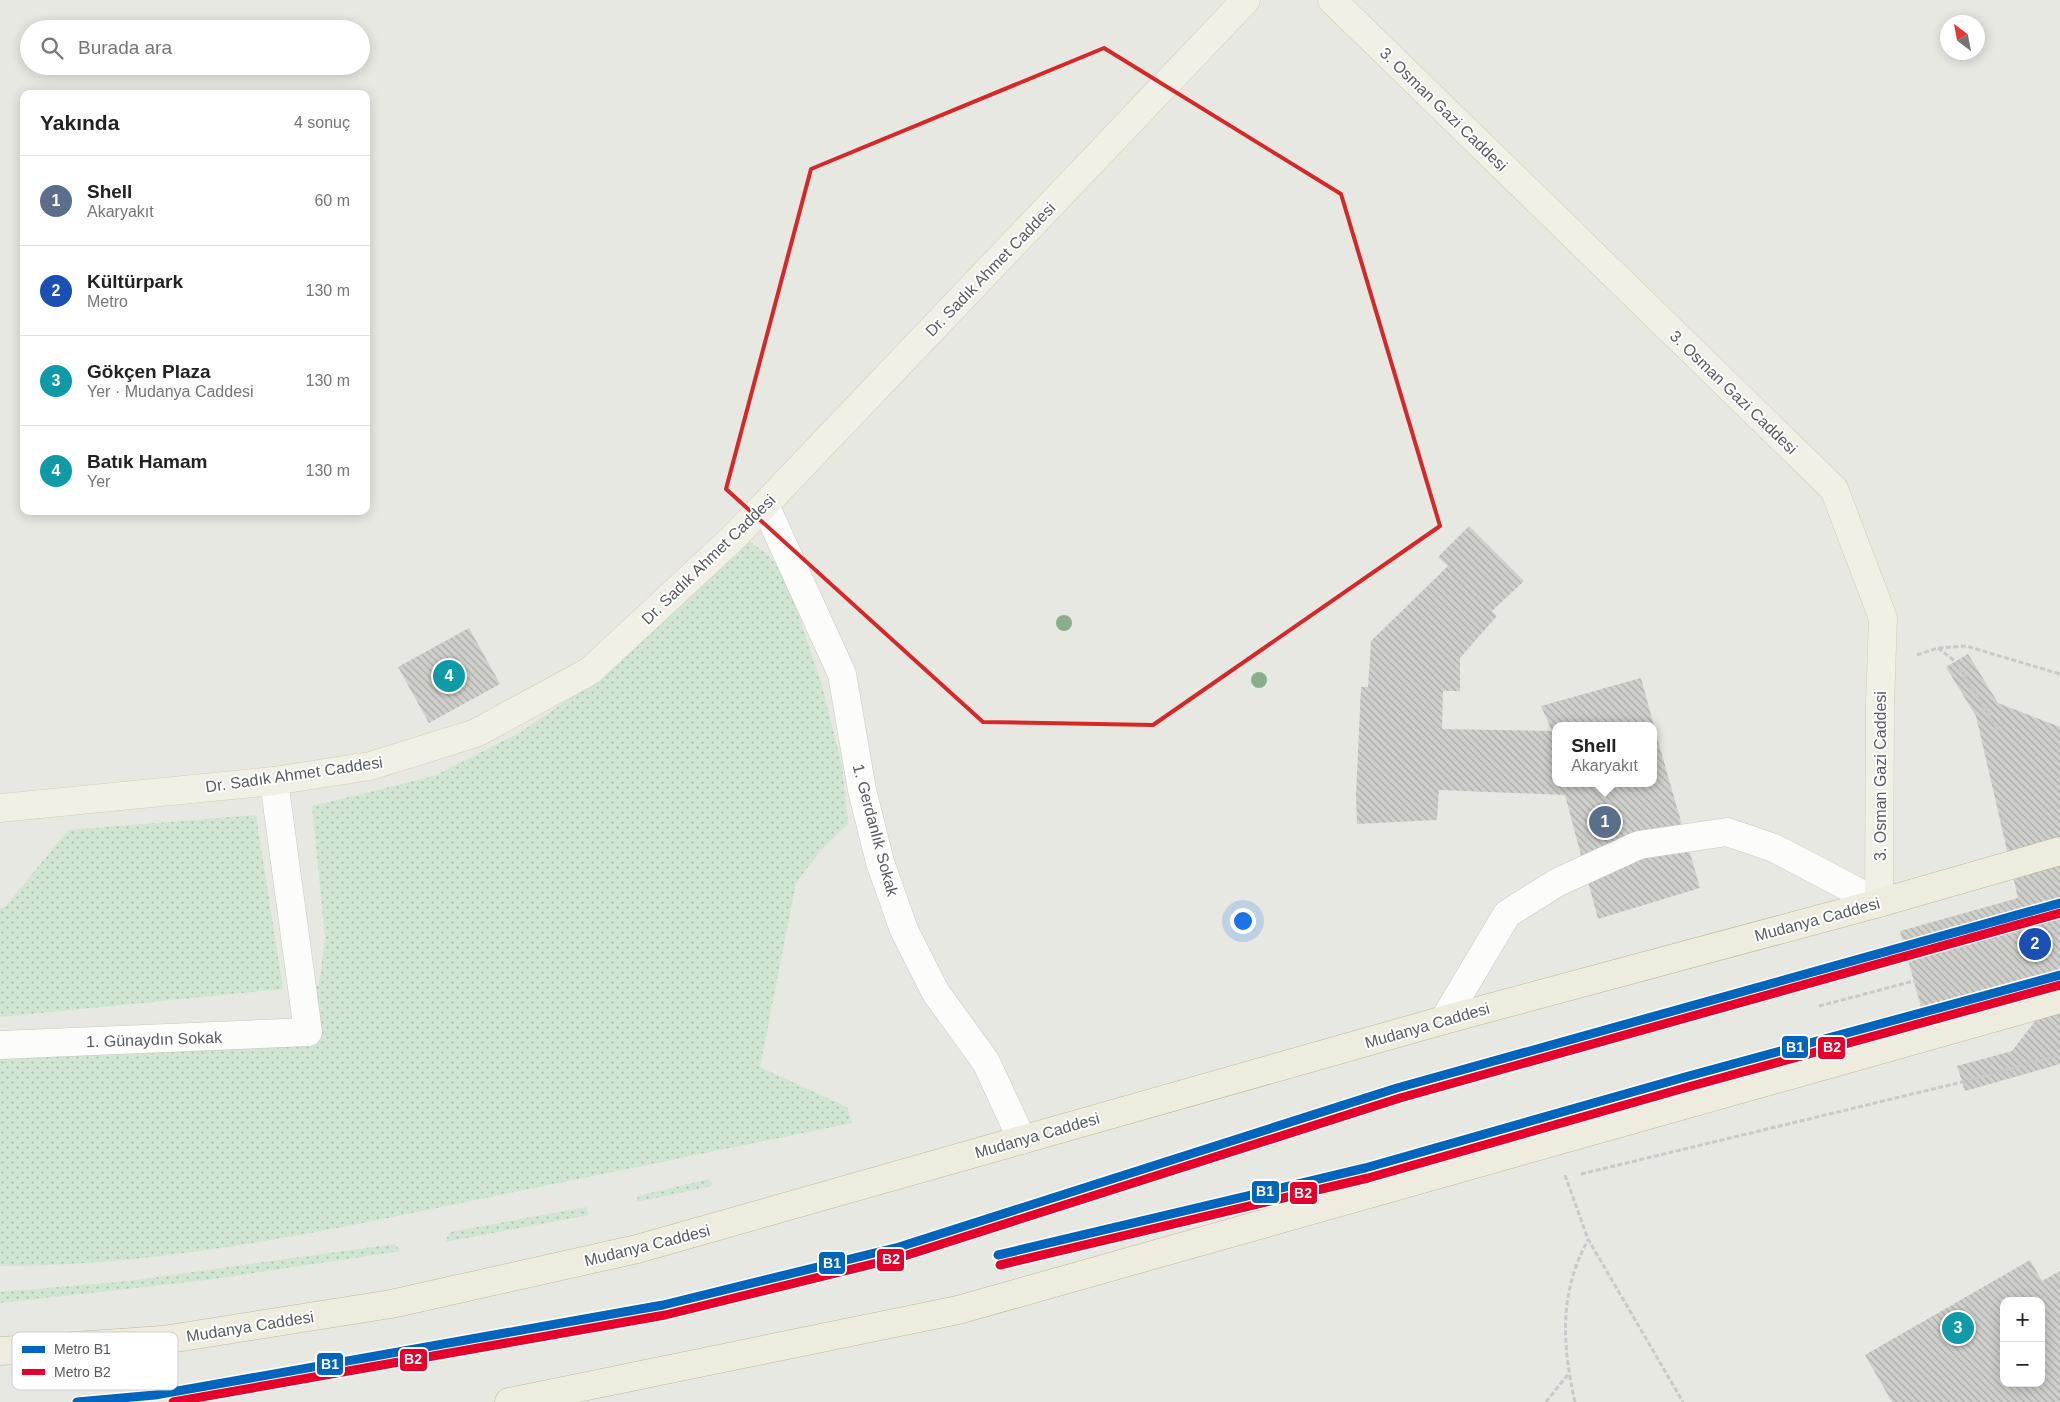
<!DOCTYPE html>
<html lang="tr">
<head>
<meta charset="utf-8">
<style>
  :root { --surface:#fff; --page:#f6f6f6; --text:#222; --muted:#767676; --line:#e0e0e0; --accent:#0b8043 }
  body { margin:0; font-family:Arial,sans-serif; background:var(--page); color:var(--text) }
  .controls { position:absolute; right:15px; bottom:15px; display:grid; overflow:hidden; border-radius:10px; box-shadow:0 2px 12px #0003 }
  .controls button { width:45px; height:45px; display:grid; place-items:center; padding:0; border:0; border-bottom:1px solid var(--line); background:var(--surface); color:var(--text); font:25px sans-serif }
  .compass { position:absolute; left:1940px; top:15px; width:45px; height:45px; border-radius:50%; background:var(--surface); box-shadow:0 2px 12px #0003; rotate:328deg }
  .you { position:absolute; left:1242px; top:920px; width:18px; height:18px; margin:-12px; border:4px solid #fff; border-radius:50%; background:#1a73e8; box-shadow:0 0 0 8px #1a73e833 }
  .badge { display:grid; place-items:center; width:32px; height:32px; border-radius:50%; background:var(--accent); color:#fff; font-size:16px; font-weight:700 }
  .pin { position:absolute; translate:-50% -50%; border:2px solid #fff; box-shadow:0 1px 5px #0006 }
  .popup { position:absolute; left:1552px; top:722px; width:105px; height:65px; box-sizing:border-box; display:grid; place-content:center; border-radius:10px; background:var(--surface); filter:drop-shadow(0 1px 4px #0005); font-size:16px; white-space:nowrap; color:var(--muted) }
  .popup b { font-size:19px; color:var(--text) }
  .popup::after { content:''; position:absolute; left:50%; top:100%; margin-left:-10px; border:10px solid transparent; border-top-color:var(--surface) }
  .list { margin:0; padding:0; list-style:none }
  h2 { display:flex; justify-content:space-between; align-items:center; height:65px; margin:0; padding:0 20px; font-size:21px }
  h2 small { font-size:16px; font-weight:400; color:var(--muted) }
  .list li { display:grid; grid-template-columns:32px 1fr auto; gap:15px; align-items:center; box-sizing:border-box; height:90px; padding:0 20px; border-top:1px solid var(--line) }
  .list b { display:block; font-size:19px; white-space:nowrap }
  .list p { margin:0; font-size:16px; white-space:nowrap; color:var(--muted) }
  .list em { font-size:16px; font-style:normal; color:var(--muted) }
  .icon { flex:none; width:28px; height:28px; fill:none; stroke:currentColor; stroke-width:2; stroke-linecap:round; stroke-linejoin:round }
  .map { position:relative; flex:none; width:2060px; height:1402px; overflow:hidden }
  .search { position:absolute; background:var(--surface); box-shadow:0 2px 12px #0003; left:20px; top:20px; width:350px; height:55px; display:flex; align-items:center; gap:12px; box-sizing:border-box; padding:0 18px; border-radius:28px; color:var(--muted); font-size:19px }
  .panel { position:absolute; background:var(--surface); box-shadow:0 2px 12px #0003; left:20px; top:90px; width:350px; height:425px; border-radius:10px }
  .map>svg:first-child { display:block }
  .grass { fill:url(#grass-dots) }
  .building { fill:url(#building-back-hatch); fill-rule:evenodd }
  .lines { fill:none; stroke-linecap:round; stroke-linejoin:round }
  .minor-casing { stroke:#c6c6c5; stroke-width:29 }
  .major-casing { stroke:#cfccb2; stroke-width:29 }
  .highway-casing { stroke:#bdb892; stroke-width:29 }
  .path { stroke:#c6cac9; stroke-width:3; stroke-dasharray:5 2.5; stroke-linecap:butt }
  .minor { stroke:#fcfcfb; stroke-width:28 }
  .major { stroke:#f0f0e6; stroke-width:28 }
  .highway { stroke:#edecdf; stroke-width:28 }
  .metro-1-casing { stroke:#fff; stroke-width:12 }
  .metro-2-casing { stroke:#fff; stroke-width:12 }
  .metro-1 { stroke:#0065bd; stroke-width:9 }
  .metro-2 { stroke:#e4002b; stroke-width:9 }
  .tree { fill:#87af8e }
  .marked { fill:none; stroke:#d62828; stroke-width:4; stroke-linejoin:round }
  .labels { text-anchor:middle; stroke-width:4; stroke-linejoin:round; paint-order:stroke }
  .street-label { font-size:16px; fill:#595b60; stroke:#fff }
  .key { fill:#fff; stroke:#cdcecf; stroke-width:1 }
  .key-label { font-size:14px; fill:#595b60 }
  .line-badge { stroke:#fff; stroke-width:2 }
  .badge-label { font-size:14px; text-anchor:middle; font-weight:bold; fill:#fff }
</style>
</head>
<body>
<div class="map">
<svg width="2060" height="1402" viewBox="0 0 2060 1402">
  <defs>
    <pattern id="grass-dots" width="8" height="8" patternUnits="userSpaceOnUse" patternTransform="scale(1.25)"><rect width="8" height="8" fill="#d0e5d2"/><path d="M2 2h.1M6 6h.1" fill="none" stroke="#acbdae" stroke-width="1.8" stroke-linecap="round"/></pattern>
    <pattern id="building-back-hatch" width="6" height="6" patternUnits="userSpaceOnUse" patternTransform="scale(1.25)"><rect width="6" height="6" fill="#cfcfcc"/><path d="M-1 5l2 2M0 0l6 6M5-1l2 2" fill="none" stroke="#ababa9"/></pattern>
  </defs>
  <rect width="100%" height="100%" fill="#e8e8e3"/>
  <path class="grass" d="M746 539 770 556 786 578 821 682 842 765 848 824 821 850 796 883 760 1067 847 1107 852 1123C720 1150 588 1177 456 1204 306 1235 154 1266 0 1266V1056L269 1043 319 984 325 938 312 806 434 776 519 733 596 681Z
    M256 815 283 989 0 1017V909L6 906 68 830Z
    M709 1179 713 1186 636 1202 638 1196Z
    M586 1207 589 1215 445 1242 450 1232Z
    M394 1244 401 1251 207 1280 0 1303V1292L129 1281Z"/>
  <path class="building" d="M1469 526 1524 581 1492 611 1497 616 1460 658V691H1443L1442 729 1552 731 1541 706 1641 678 1654 726H1556V783H1654V727L1700 888 1598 919 1565 795 1439 790 1437 820 1357 824 1356 795 1361 687H1368L1371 641 1448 566 1438 557Z
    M469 628 500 684 429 723 398 667Z
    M1968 654 1998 703 2060 727V1064L1965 1091 1957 1066 2012 1051 2046 1007 1926 1025 1900 931 2018 898 1976 716 1946 667Z
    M2030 1260 2042 1281 2060 1271V1402H1892L1865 1355ZM2004 1301H2041V1383H2004Z"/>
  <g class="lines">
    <defs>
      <path id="minor" d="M765 505 842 674 862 790 880 862 904 930 936 993 986 1062 1022 1140
        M1444 1020 1507 914 1558 882 1639 845 1727 832 1774 848 1879 903
        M0 1045 308 1032 274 781"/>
      <path id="major" d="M1332 0 1834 489 1883 618 1880 704 1879 903
        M0 808 274 781 370 766 476 733 590 671 735 536 1246 0"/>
      <path id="highway" d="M0 1351 163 1340 391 1304 637 1249 1444 1020 1879 903 2060 851
        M509 1402 958 1310 2060 999"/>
    </defs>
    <use href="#minor" class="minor-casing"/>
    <use href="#major" class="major-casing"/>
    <use href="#highway" class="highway-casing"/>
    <path class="path" d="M1938 648 1956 662 1999 731
      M1917 655 1938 648 1966 646 2060 674
      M1819 1006 1914 981
      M1581 1174 1962 1082 2056 1056
      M1565 1175 1588 1239 1683 1402
      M1546 1402 1569 1373
      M1575 1402C1562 1344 1559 1293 1588 1240"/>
    <use href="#minor" class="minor"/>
    <use href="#major" class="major"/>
    <use href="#highway" class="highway"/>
    <defs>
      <path id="metro-1" d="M998 1255 1365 1168 1685 1077 2060 975
        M77 1402 155 1395 663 1305 899 1247 1397 1088 2060 903"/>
      <path id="metro-2" d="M1000 1265 1368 1178 1688 1087 2060 985
        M173 1402 665 1315 901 1257 1400 1098 2060 913"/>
    </defs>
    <use href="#metro-1" class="metro-1-casing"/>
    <use href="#metro-2" class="metro-2-casing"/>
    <use href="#metro-1" class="metro-1"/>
    <use href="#metro-2" class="metro-2"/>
  </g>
  <g class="tree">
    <circle cx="1064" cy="623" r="8"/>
    <circle cx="1259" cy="680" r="8"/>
  </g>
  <path class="marked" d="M1104 48 1341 194 1440 526 1153 725 983 722 726 489 811 169Z"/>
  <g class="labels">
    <g class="street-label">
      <text transform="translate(1444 109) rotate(44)" y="6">3. Osman Gazi Caddesi</text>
      <text transform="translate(990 269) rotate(-46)" y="6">Dr. Sadık Ahmet Caddesi</text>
      <text transform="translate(1734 392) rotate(44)" y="6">3. Osman Gazi Caddesi</text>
      <text transform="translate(708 559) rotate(-44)" y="6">Dr. Sadık Ahmet Caddesi</text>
      <text transform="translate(294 774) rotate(-8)" y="6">Dr. Sadık Ahmet Caddesi</text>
      <text transform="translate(1880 776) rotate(-90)" y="6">3. Osman Gazi Caddesi</text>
      <text transform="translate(876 830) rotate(75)" y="6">1. Gerdanlık Sokak</text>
      <text transform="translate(1817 919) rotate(-15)" y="6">Mudanya Caddesi</text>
      <text transform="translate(1427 1025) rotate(-16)" y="6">Mudanya Caddesi</text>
      <text transform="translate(154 1039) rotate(-2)" y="6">1. Günaydın Sokak</text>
      <text transform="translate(1037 1135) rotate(-16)" y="6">Mudanya Caddesi</text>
      <text transform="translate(647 1245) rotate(-14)" y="6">Mudanya Caddesi</text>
      <text transform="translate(250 1326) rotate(-9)" y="6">Mudanya Caddesi</text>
    </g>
  </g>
  <rect x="12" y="1332" width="166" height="58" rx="8" class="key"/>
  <rect x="22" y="1346" width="23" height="7" fill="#0065bd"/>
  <rect x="22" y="1369" width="23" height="6" fill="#e4002b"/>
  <g class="key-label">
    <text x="54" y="1354">Metro B1</text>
    <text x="54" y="1377">Metro B2</text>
  </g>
  <g class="line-badge">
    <rect x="1781" y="1035" width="28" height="24" rx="5" fill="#0065bd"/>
    <rect x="1817" y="1036" width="29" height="24" rx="5" fill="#e4002b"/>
    <rect x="1251" y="1180" width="29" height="24" rx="5" fill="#0065bd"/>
    <rect x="1289" y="1181" width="29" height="24" rx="5" fill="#e4002b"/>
    <rect x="876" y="1248" width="29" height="24" rx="5" fill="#e4002b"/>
    <rect x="818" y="1251" width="28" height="24" rx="5" fill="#0065bd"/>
    <rect x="399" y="1348" width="29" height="24" rx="5" fill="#e4002b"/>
    <rect x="316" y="1352" width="28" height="24" rx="5" fill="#0065bd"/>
  </g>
  <g class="badge-label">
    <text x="1795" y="1052">B1</text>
    <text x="1832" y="1052">B2</text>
    <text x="1265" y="1196">B1</text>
    <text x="1303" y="1198">B2</text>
    <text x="891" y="1264">B2</text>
    <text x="832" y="1268">B1</text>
    <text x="413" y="1364">B2</text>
    <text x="330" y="1369">B1</text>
  </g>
</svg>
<div class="controls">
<button>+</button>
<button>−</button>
</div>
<svg class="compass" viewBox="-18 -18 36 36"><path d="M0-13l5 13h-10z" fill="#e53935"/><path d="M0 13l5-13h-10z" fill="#767676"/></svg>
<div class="you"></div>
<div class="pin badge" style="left:1605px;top:822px;background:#5c6f8a">1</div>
<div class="popup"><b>Shell</b>Akaryakıt</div>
<div class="pin badge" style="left:2035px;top:944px;background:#1a4fb4">2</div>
<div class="pin badge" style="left:1958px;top:1328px;background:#0f9aa8">3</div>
<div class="pin badge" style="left:449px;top:676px;background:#0f9aa8">4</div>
<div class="search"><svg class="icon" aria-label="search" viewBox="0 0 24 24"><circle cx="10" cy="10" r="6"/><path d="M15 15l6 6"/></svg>Burada ara</div>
<section class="panel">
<h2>Yakında<small>4 sonuç</small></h2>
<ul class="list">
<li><span class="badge" style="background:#5c6f8a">1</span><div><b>Shell</b><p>Akaryakıt</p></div><em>60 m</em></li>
<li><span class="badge" style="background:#1a4fb4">2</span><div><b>Kültürpark</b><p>Metro</p></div><em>130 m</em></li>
<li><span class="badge" style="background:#0f9aa8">3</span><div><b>Gökçen Plaza</b><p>Yer · Mudanya Caddesi</p></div><em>130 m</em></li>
<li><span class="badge" style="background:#0f9aa8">4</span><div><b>Batık Hamam</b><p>Yer</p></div><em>130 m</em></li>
</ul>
</section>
</div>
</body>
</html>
